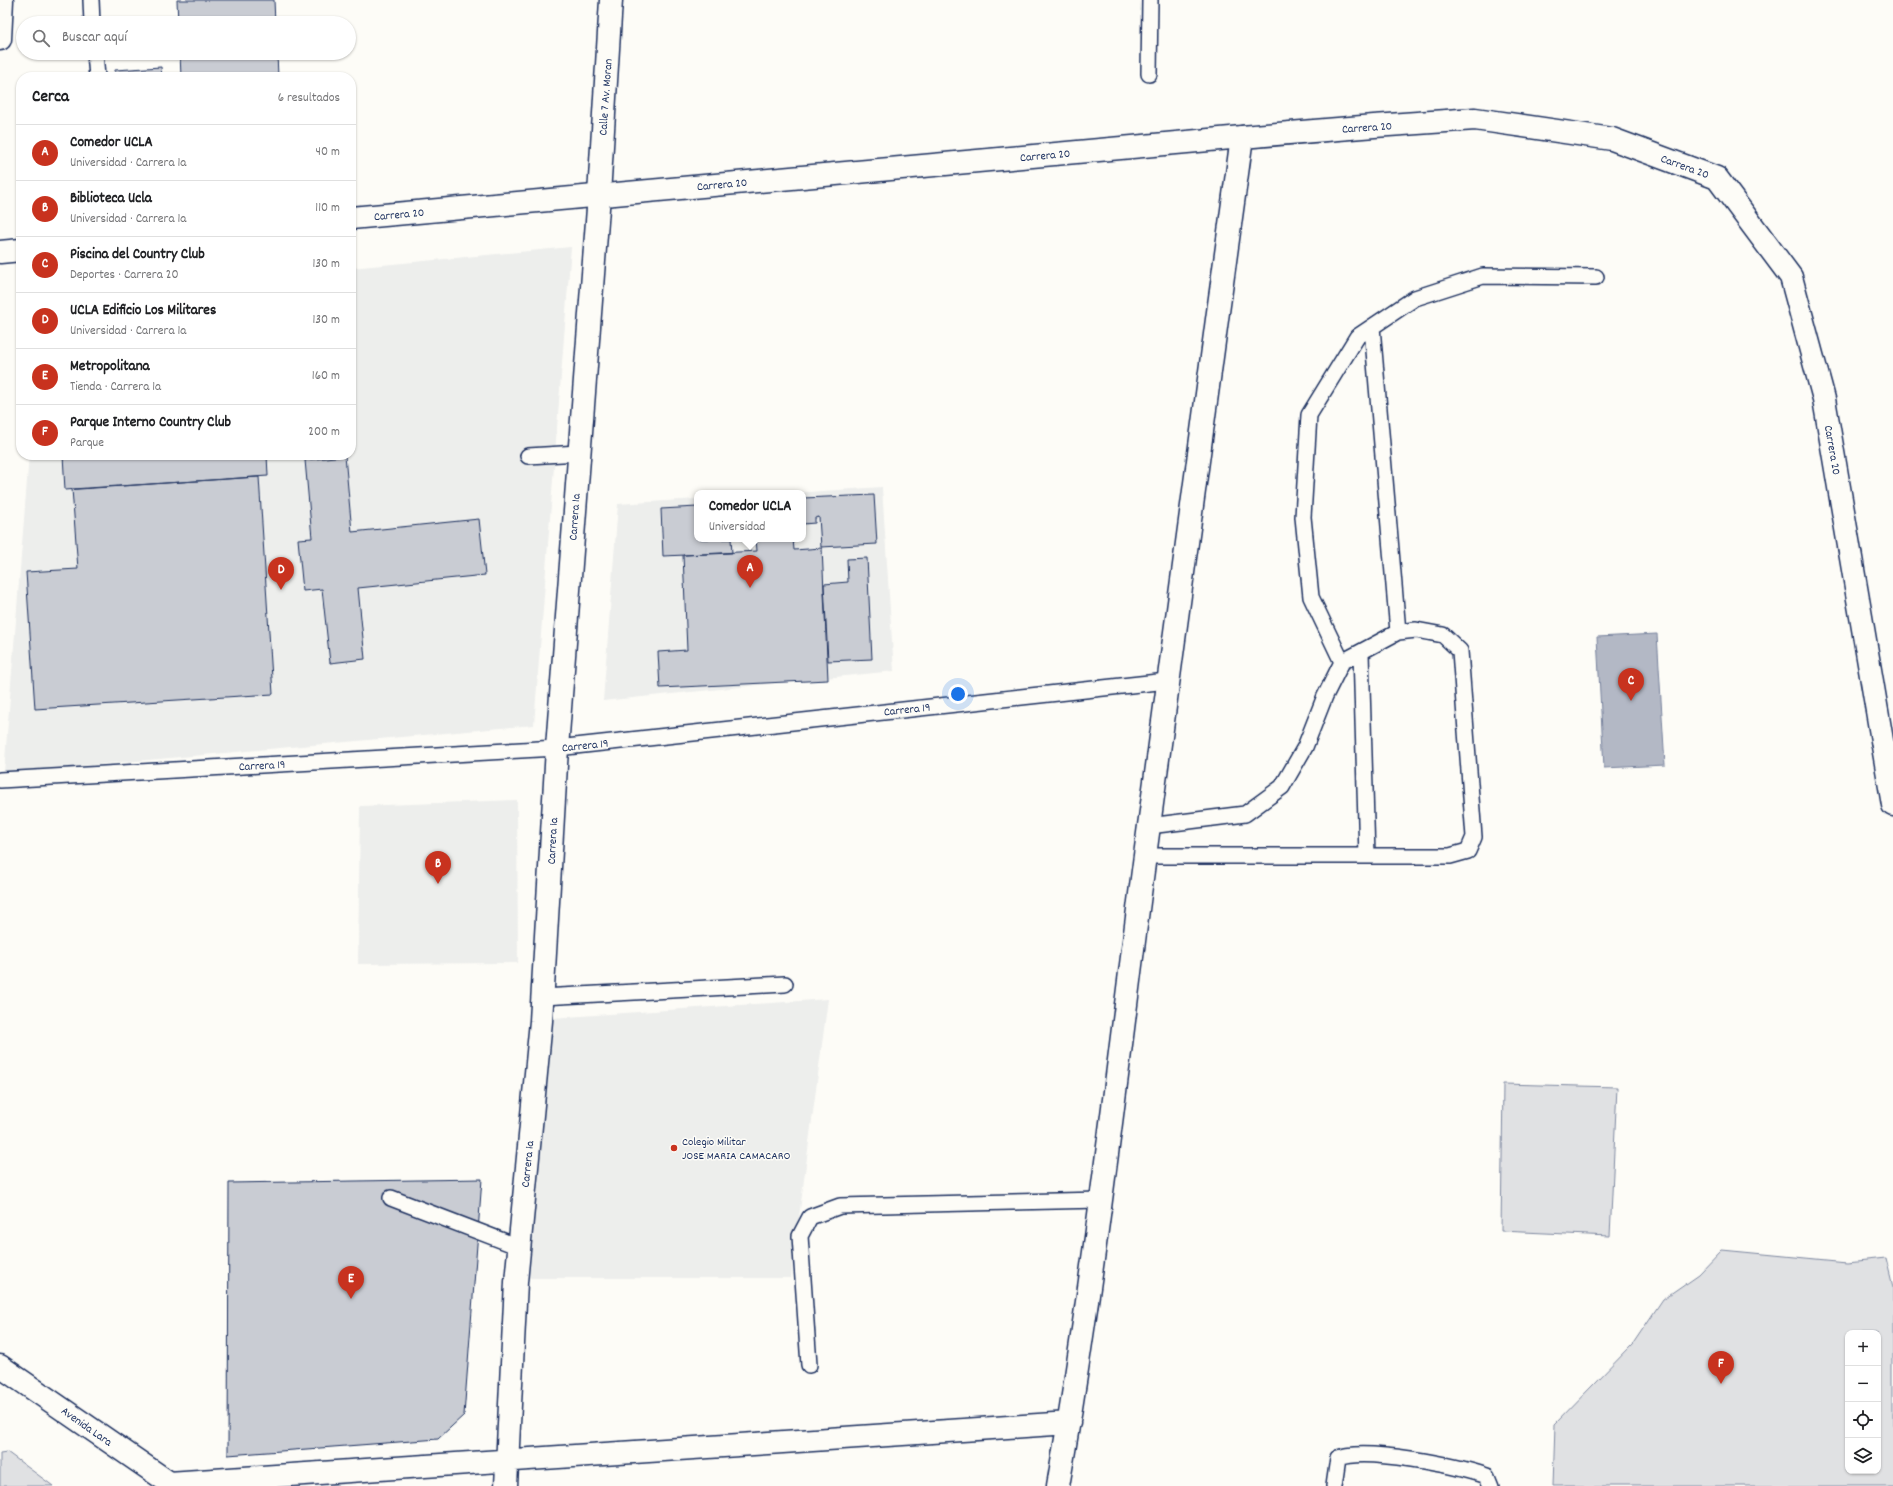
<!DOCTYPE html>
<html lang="es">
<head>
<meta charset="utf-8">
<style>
  :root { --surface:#fff; --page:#f2f2f2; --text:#202124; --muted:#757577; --line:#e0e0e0; --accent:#c8321e }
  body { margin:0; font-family:Dekko,sans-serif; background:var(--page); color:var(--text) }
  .controls { position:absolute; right:12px; bottom:12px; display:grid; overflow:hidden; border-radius:8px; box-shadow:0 1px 3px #0004 }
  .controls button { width:36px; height:36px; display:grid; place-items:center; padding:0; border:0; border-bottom:1px solid var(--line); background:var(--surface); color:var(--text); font:20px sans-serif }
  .you { position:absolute; left:958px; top:694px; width:14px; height:14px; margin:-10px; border:3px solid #fff; border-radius:50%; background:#1a73e8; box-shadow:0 0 0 6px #1a73e833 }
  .badge { display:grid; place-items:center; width:26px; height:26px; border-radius:50%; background:var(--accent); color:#fff; font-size:13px; font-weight:700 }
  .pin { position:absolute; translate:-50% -33px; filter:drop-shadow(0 1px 2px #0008) }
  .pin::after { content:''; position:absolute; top:21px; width:14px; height:12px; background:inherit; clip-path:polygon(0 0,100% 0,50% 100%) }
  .popup { position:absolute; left:694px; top:490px; width:112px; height:52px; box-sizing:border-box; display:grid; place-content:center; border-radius:8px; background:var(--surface); filter:drop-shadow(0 1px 3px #0005); font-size:13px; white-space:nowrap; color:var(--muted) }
  .popup b { font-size:15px; color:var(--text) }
  .popup::after { content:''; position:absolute; left:50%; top:100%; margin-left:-8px; border:8px solid transparent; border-top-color:var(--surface) }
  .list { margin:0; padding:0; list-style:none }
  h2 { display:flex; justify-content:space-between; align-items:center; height:52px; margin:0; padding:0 16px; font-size:17px }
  h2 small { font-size:13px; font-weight:400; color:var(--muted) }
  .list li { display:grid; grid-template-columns:26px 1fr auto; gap:12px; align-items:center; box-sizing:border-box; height:56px; padding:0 16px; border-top:1px solid var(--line) }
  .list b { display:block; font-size:15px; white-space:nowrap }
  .list p { margin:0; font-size:13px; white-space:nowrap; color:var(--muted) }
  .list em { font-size:13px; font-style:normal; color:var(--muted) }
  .icon { flex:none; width:22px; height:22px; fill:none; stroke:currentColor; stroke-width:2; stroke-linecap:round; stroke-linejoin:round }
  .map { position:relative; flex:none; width:1893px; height:1486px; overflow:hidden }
  .search { position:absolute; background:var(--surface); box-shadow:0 1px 3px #0004; left:16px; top:16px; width:340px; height:44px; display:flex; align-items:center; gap:10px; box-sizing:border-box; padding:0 14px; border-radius:22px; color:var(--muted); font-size:15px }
  .panel { position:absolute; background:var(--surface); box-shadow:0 1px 3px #0004; left:16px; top:72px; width:340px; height:388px; border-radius:16px }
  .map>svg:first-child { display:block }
  .built { fill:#edeeec }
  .green { fill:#e0e1e3; stroke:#7e88a0; fill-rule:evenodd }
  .water { fill:#b3b8c5; stroke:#76819c }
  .building { fill:#c9ccd3; stroke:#1b2f5e }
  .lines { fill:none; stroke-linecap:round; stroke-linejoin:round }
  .lane-casing { stroke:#1b2f5e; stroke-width:18 }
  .street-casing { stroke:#1b2f5e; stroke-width:25 }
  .secondary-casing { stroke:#1b2f5e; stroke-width:25 }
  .lane { stroke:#fdfcf7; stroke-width:15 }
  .street { stroke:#fdfcf7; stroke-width:22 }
  .secondary { stroke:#fdfcf7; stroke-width:22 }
  .poi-dot { fill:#c8321e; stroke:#fdfcf7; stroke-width:1.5 }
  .labels { text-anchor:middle; stroke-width:3; stroke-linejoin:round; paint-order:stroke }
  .street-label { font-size:12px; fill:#1b2f5e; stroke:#fdfcf7 }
  .poi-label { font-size:12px; fill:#1b2f5e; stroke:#fdfcf7; text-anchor:start }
</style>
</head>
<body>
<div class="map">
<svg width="1893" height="1486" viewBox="0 0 1893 1486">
  <rect width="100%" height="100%" fill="#fdfcf7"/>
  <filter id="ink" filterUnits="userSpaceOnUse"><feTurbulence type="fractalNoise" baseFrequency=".025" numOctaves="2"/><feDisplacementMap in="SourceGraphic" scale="8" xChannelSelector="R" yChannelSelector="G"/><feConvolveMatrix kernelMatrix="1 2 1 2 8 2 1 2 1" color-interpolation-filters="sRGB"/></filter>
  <g filter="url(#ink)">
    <path class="built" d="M571 247 534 725 4 773 29 455H351V268Z
      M882 487 894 671 603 701 618 504 697 499V539H803V493H793Z
      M517 800 518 963 358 964 360 806Z
      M828 999 791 1278H527L552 1018Z"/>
    <path class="green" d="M1503 1084 1617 1087 1610 1236 1501 1231Z
      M1722 1250 1847 1262 1886 1258 1893 1287V1486H1553L1555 1424 1632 1345 1663 1299 1699 1274ZM1848 1333H1878V1471H1848Z
      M7 1452 53 1486H0V1453Z"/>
    <path class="water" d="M1657 634 1665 765 1604 768 1597 637Z"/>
    <path class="building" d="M177 0H274L275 23H178Z
      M180 53H277L278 77H181Z
      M161 67 162 77H115V70Z
      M63 455H267L268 476 65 490Z
      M345 456 352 532 479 519 485 575 358 588 365 659 330 663 322 589 303 591 298 539 312 538 305 460Z
      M259 477 273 694 35 709 26 572 78 569 72 489Z
      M874 495 877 544 821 547 819 517 815 518V523L803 524V498Z
      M697 507V539H731L732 553 663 556 661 509Z
      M756 539H793L794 550 822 548 828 680 660 688 658 652 687 650 683 555 757 551Z
      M867 558 872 659 828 661 824 584 848 582 847 559Z
      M482 1179 464 1415 438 1439 228 1455 229 1183Z"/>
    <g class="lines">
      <defs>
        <path id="lane" d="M91 0 92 23
          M95 53 97 77
          M1149 74 1150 0
          M1372 327 1398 632
          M528 456 579 453
          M1361 653 1367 856
          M1342 662 1311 597 1303 517 1309 415 1357 337 1415 298 1483 276 1596 277
          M0 780 557 748 1167 681
          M1145 856H1450L1468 851 1474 837 1460 651 1443 635 1416 630 1398 632 1342 662 1325 696 1305 747 1282 787 1245 814 1149 826
          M542 997 785 984
          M391 1198 519 1247
          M809 1365 800 1236 810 1217 840 1206 1101 1200
          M1334 1486 1338 1458C1366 1447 1457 1466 1487 1476L1491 1486"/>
        <path id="street" d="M0 39 2 0
          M169 1483 1069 1423
          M506 1486 516 1282 541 1021 557 748 599 195 611 0
          M1058 1486C1094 1279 1117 1070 1144 863 1175 621 1209 379 1242 137"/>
        <path id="secondary" d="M351 218 1242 137 1374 126 1475 119 1612 139 1717 178 1791 277 1824 399 1893 805
          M0 252 21 250
          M0 1366 174 1486"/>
      </defs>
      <use href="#lane" class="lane-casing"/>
      <use href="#street" class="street-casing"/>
      <use href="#secondary" class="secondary-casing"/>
      <use href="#lane" class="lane"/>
      <use href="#street" class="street"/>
      <use href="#secondary" class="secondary"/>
    </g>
  </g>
  <circle class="poi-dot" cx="674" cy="1148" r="4"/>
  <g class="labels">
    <g class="street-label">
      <text transform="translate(605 97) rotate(-86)" y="4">Calle 7 Av. Moran</text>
      <text transform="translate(1367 127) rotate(-4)" y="4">Carrera 20</text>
      <text transform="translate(1045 155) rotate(-5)" y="4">Carrera 20</text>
      <text transform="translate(1685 166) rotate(20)" y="4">Carrera 20</text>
      <text transform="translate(722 184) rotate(-5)" y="4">Carrera 20</text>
      <text transform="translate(399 214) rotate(-5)" y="4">Carrera 20</text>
      <text transform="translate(1833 450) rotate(80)" y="4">Carrera 20</text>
      <text transform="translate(574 517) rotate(-86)" y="4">Carrera 1a</text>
      <text transform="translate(907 709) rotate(-6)" y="4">Carrera 19</text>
      <text transform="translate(585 745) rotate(-6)" y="4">Carrera 19</text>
      <text transform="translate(262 765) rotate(-3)" y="4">Carrera 19</text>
      <text transform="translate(552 841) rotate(-87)" y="4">Carrera 1a</text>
      <text transform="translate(527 1164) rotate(-84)" y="4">Carrera 1a</text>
      <text transform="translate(87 1426) rotate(35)" y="4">Avenida Lara</text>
    </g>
    <g class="poi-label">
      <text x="682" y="1145">Colegio Militar<tspan x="682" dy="14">JOSE MARIA CAMACARO</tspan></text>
    </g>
  </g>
</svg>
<div class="controls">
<button>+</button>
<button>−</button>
<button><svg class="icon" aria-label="locate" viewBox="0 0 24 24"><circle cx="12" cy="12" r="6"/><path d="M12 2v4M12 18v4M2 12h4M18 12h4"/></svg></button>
<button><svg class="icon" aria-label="layers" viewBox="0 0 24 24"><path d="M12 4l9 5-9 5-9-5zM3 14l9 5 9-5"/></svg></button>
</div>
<div class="you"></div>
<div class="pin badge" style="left:750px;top:588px">A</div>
<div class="popup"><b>Comedor UCLA</b>Universidad</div>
<div class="pin badge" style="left:438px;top:884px">B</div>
<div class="pin badge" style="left:1631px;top:701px">C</div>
<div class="pin badge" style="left:281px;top:590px">D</div>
<div class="pin badge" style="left:351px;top:1299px">E</div>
<div class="pin badge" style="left:1721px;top:1384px">F</div>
<div class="search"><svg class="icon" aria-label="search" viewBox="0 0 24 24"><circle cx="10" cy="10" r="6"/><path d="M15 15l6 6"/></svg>Buscar aquí</div>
<section class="panel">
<h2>Cerca<small>6 resultados</small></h2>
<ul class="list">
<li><span class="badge">A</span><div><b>Comedor UCLA</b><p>Universidad · Carrera 1a</p></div><em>40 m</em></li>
<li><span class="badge">B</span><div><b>Biblioteca Ucla</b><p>Universidad · Carrera 1a</p></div><em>110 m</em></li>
<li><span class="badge">C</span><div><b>Piscina del Country Club</b><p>Deportes · Carrera 20</p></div><em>130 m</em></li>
<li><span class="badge">D</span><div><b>UCLA Edificio Los Militares</b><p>Universidad · Carrera 1a</p></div><em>130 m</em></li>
<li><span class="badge">E</span><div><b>Metropolitana</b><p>Tienda · Carrera 1a</p></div><em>160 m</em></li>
<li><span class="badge">F</span><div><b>Parque Interno Country Club</b><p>Parque</p></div><em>200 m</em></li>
</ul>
</section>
</div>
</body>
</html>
